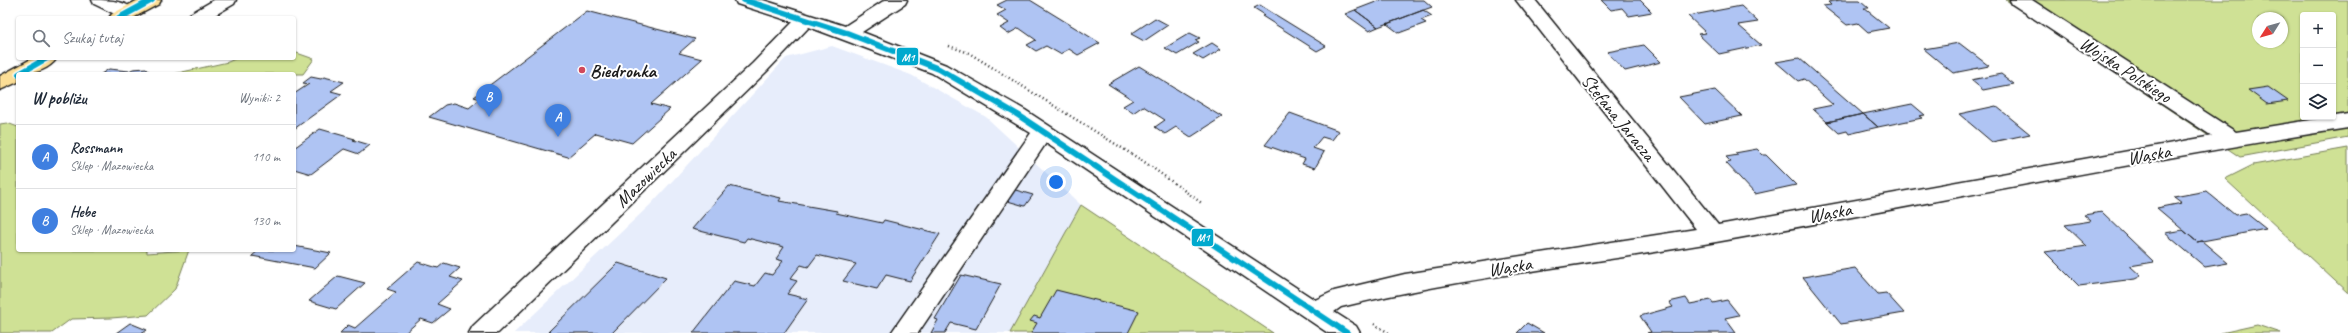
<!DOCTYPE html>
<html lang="pl">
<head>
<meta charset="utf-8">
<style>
  :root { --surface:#fff; --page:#f6f6f7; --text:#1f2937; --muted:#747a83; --line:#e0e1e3; --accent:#b45309 }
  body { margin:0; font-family:Caveat,sans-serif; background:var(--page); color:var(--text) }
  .controls { position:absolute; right:12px; top:12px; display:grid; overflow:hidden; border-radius:4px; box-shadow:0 1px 3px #0004 }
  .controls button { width:36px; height:36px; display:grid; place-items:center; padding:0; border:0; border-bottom:1px solid var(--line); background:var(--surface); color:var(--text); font:20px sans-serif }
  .compass { position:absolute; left:2252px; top:12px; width:36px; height:36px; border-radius:50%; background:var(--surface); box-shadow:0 1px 3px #0004; rotate:233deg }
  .you { position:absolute; left:1056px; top:182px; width:14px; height:14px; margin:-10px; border:3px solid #fff; border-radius:50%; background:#1a73e8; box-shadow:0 0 0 6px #1a73e833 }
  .badge { display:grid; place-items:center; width:26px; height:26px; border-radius:50%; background:var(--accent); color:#fff; font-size:13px; font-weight:700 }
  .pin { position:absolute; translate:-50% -33px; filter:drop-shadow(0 1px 2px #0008) }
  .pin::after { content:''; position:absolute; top:21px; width:14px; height:12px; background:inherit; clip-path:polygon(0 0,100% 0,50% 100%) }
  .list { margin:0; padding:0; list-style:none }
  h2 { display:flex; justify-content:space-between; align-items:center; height:52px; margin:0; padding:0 16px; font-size:17px }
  h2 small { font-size:13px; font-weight:400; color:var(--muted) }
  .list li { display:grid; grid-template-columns:26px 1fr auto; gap:12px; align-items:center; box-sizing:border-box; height:64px; padding:0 16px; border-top:1px solid var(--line) }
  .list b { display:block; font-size:15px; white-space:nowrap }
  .list p { margin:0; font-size:13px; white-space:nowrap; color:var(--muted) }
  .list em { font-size:13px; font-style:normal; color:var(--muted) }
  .icon { flex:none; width:22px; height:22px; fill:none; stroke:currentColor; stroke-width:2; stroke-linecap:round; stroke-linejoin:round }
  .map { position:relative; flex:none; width:2348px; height:333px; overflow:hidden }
  .search { position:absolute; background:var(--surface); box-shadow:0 1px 3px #0004; left:16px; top:16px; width:280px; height:44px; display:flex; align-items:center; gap:10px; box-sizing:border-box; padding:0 14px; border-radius:4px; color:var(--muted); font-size:15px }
  .panel { position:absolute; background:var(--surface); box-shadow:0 1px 3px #0004; left:16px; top:72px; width:280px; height:180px; border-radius:4px }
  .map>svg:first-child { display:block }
  .built { fill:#e7edfb }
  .green { fill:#cfe195; stroke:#767e58; fill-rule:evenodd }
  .building { fill:#afc4f3; stroke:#1c1c1c }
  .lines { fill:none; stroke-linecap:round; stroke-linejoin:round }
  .minor-casing { stroke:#1c1c1c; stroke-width:3 }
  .major-casing { stroke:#1c1c1c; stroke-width:3 }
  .path { stroke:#1c1c1c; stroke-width:2.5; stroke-dasharray:1 3; stroke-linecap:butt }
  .minor { fill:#fff; fill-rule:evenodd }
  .major { fill:#fcde96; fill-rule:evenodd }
  .bus-1-casing { stroke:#fff; stroke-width:9 }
  .bus-1 { stroke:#00a9ce; stroke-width:6 }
  .poi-dot { fill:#d1495b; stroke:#fff; stroke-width:1.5 }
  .labels { text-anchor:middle; stroke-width:4; stroke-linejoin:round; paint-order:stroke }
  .street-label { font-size:19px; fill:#1c1c1c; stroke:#fff }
  .poi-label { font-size:19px; font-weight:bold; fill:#1c1c1c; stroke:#fff; text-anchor:start }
  .line-badge { stroke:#fff; stroke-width:1.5 }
  .badge-label { font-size:11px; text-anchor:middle; font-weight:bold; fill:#fff }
</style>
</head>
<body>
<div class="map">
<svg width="2348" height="333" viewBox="0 0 2348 333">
  <rect width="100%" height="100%" fill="#fff"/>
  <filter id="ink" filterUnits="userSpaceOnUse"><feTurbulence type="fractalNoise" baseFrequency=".025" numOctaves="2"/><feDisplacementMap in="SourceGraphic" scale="8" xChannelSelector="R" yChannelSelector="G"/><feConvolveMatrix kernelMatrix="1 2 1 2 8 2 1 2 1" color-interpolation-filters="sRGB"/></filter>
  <g filter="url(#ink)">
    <path class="built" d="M832 46 911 75 986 117 1081 205 1010 333H514L650 205 786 58Z"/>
    <path class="green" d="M2006 0H2348V137L2240 157ZM2303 15H2333V117H2303ZM2258 18H2282V42H2258Z
      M294 52 314 59 303 74H173L228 62 237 58H294Z
      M7 123 18 127V250H147V253L189 250 175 289 148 315 111 318 71 319 52 333H0V124Z
      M2348 148V293L2225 179 2253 165Z
      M1081 205 1273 333H1010Z
      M2257 325 2281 333H2221Z"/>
    <path class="building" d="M1007 0H1030L1100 43 1078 55 1069 49 1060 54 1046 46 1036 51 1027 45 1036 40 1019 28 1008 34 1000 28 1009 23 997 15 1006 10 997 5Z
      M1381 0H1424L1432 7 1378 27 1355 10Z
      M1601 0H1640L1652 12 1629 16 1622 8 1611 10Z
      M1841 0H1860L1869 8H1864L1889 28 1868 32 1858 23 1847 25 1823 6 1831 5 1828 2Z
      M1260 5 1271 12 1326 46 1317 51 1262 16 1265 15 1254 8Z
      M1741 6 1758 22 1738 25 1761 45 1719 54 1698 34 1706 33 1688 16Z
      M1355 10 1378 27 1369 31 1345 14Z
      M1423 10 1432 16 1421 20 1426 23 1399 33 1387 24Z
      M587 11 695 39 679 53 702 59 651 104 670 109 632 143 596 133 568 157 429 117 445 105 454 103 469 108 480 99 474 97Z
      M1155 18 1168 25 1144 41 1131 34Z
      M1190 33 1200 38 1195 40 1199 42 1177 55 1165 48Z
      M1212 43 1221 49 1203 60 1193 54Z
      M1959 43 1989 66 1953 73 1924 49Z
      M1644 45 1661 62 1625 71 1607 52Z
      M1799 58 1863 114 1827 122 1813 109 1833 105 1804 79 1798 81 1776 62Z
      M1139 66 1222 117 1191 137 1176 127 1165 134 1155 127 1165 120 1143 106 1133 113 1123 106 1133 100 1108 84Z
      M146 68 151 74H101L109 69 129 71 133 69Z
      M2001 74 2014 84 1983 90 1971 80Z
      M311 77 321 79 324 77 344 82 331 91 342 94 294 129V94L309 84 303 83Z
      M2268 87 2288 101 2267 104 2248 90Z
      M1715 90 1742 116 1705 124 1679 97Z
      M1912 104 1925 115 1919 116 1922 118 1878 127 1863 114Z
      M1996 106 2030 134 1992 142 1959 114Z
      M1290 113 1339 131 1332 140 1322 137 1313 148 1324 152 1315 168 1302 164 1305 159 1265 145Z
      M1863 114 1878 127 1849 134 1847 131 1839 133 1827 122Z
      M320 129 355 139 353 140 370 145 359 154 344 149 311 174 294 169V148Z
      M1757 149 1763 155H1766L1796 185 1755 194 1726 163 1731 162 1726 157 1738 155 1735 153Z
      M729 186 781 198 779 201 837 211 836 213 882 223 884 220 940 234 910 281 886 275 877 289 843 281 856 264 817 255 808 267 801 265 790 279 797 281 787 294 808 299 784 333H693L734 281 755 286 765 273 772 275 783 261 776 259 784 247 747 238 744 242 692 229Z
      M1012 189 1033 195 1025 206 1004 200Z
      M2206 191 2235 215 2246 213 2266 229 2197 242 2157 208 2182 203 2174 197Z
      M2102 212 2154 262 2130 266 2141 276 2135 279 2079 286 2045 252 2087 246 2065 225 2091 221 2084 215Z
      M2183 230 2197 242 2202 241 2228 263 2205 267 2165 233Z
      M294 246 331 253 315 268 252 256 259 250H294Z
      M418 262 438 268 444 263 460 268 450 277 463 281 437 304 450 309 433 323 421 319 405 333H340L348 325 355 328 396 292 387 289Z
      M618 263 666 278 612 333H547Z
      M1855 268 1878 294 1886 293 1904 313 1841 324 1803 277Z
      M961 275 1001 284 976 329 951 323 945 333H931L938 320 935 319Z
      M338 276 365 283 336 309 309 301Z
      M1056 290 1139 311 1128 333H1031L1037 323 1030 321 1034 316 1040 318Z
      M1686 298 1690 304 1711 300 1713 303 1727 300 1739 315 1725 318 1736 333H1647L1651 332 1640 316 1673 307 1669 302Z
      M130 323 147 330 143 333H116Z
      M1527 323 1544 333H1517Z"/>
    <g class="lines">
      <defs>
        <path id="minor" d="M92 0C107 0 128 0 137 13L135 17H121L94 4Z
          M214 0H236L234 4 210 18H187L190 14Z
          M735 0H763L845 26 885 0H907L905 4 862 32 946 65 1025 110 1315 300 1334 291 1405 274 1696 229 1516 0H1535L1718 225 2212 136 2012 4 2010 0H2032L2236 132 2348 114V128C2136 161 1927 204 1716 242 1591 264 1465 277 1341 307L1334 312 1356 326 1360 333H1328L1046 143 918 333H891L1031 133 932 73 809 27 767 71 498 333H469L473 326 753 63 793 22 737 4Z"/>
        <path id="major" d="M138 0H161L159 4 133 18H109L112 14Z
          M33 58H57C48 71 32 74 18 74V82L0 90V76Z"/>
      </defs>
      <use href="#minor" class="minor-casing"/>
      <use href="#major" class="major-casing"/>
      <path class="path" d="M949 46 969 53 1146 163 1203 204
        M1374 324 1389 333"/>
      <use href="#minor" class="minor"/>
      <use href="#major" class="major"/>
      <defs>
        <path id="bus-1" d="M744 0 847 33 939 69 1018 115 1347 333
          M119 18 152 0
          M19 74 47 58"/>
      </defs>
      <use href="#bus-1" class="bus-1-casing"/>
      <use href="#bus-1" class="bus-1"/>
    </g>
  </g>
  <circle class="poi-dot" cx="582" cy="70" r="4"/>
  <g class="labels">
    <g class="street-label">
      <text transform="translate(2126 69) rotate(33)" y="7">Wojska Polskiego</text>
      <text transform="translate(1619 117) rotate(51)" y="7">Stefana Jaracza</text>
      <text transform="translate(2149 154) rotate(-10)" y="7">Wąska</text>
      <text transform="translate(645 177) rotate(-44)" y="7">Mazowiecka</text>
      <text transform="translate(1830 212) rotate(-10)" y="7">Wąska</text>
      <text transform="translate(1510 266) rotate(-9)" y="7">Wąska</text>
    </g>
    <g class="poi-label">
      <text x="590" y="77">Biedronka</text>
    </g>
  </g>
  <g class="line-badge">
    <rect x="896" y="47" width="23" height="19" rx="4" fill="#00a9ce"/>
    <rect x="1191" y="228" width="23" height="19" rx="4" fill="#00a9ce"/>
  </g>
  <g class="badge-label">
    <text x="908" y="61">M1</text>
    <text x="1203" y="241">M1</text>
  </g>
</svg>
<div class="controls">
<button>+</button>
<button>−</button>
<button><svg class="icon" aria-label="layers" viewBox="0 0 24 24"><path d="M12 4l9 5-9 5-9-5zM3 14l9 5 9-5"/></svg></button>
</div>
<svg class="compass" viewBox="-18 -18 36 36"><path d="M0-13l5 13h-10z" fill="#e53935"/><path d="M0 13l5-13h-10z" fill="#747a83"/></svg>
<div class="you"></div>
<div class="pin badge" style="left:558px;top:137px;background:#3f7fe0">A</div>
<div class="pin badge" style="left:489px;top:117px;background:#3f7fe0">B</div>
<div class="search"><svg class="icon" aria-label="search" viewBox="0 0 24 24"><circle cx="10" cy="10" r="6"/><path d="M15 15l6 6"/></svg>Szukaj tutaj</div>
<section class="panel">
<h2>W pobliżu<small>Wyniki: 2</small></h2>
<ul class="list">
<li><span class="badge" style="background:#3f7fe0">A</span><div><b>Rossmann</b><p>Sklep · Mazowiecka</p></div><em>110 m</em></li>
<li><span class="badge" style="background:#3f7fe0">B</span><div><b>Hebe</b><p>Sklep · Mazowiecka</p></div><em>130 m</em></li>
</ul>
</section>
</div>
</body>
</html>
